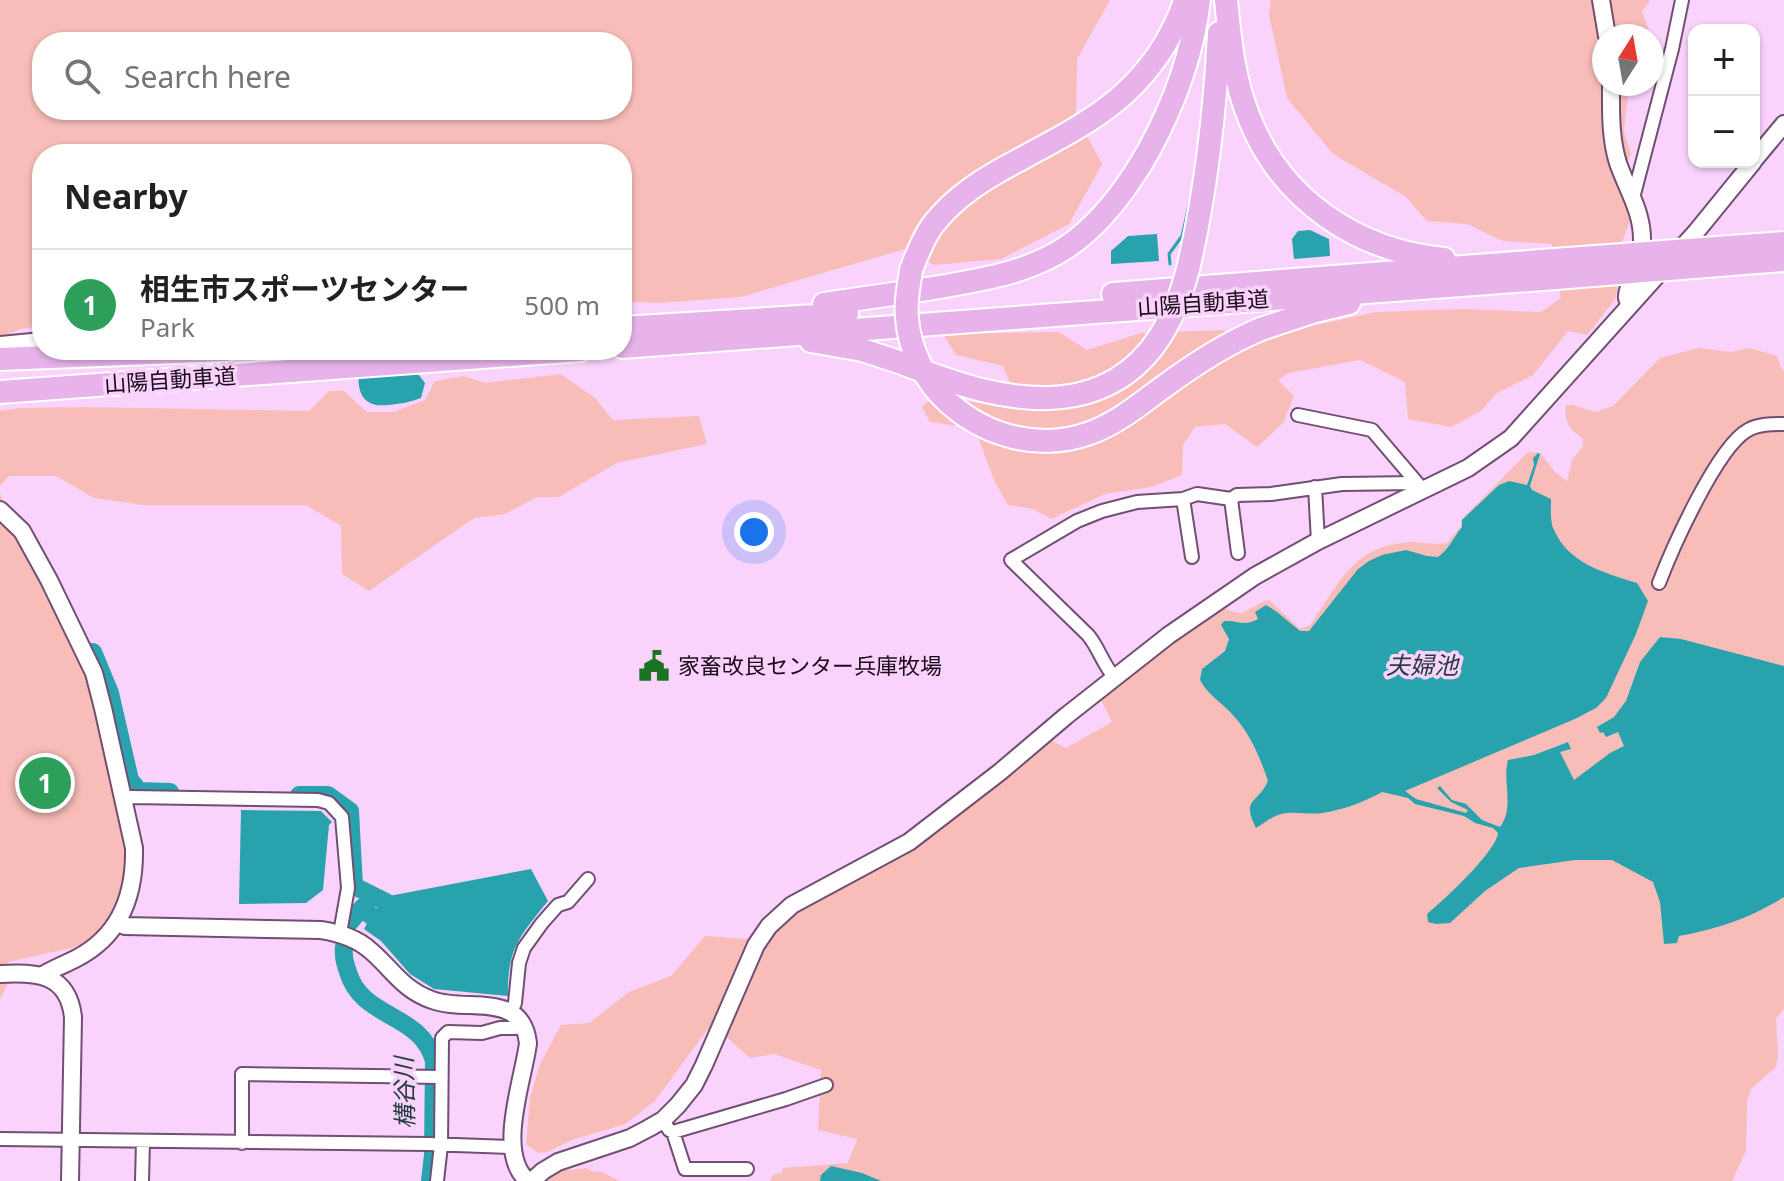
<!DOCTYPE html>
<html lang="en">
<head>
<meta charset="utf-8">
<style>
  :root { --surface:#fff; --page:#f6f6f6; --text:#202124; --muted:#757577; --line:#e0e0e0; --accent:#197524 }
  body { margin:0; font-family:"Noto Sans","Noto Sans JP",sans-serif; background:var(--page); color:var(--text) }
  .controls { position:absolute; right:24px; top:24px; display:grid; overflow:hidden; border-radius:16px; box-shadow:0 2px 6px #0004 }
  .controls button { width:72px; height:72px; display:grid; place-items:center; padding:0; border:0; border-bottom:2px solid var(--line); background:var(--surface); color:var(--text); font:40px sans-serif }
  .compass { position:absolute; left:1592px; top:24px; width:72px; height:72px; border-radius:50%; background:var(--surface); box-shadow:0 2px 6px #0004; rotate:11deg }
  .you { position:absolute; left:754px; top:532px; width:28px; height:28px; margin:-20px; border:6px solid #fff; border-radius:50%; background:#1a73e8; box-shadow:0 0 0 12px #1a73e833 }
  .badge { display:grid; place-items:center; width:52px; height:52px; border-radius:50%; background:var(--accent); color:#fff; font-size:26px; font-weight:700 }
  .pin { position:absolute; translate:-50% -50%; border:4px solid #fff; box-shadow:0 2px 8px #0006 }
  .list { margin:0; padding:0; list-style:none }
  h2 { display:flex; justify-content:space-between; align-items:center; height:104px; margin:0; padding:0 32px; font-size:34px }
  h2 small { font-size:26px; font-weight:400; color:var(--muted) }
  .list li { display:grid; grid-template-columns:52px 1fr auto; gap:24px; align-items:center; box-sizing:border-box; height:112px; padding:0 32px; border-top:2px solid var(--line) }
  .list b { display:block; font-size:30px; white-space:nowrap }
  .list p { margin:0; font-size:26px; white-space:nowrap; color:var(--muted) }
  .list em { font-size:26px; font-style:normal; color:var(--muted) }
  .icon { flex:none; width:44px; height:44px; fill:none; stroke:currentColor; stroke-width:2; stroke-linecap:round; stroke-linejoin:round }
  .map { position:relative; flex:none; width:1784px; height:1181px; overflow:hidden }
  .search { position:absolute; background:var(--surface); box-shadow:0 2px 6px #0004; left:32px; top:32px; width:600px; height:88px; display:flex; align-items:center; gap:20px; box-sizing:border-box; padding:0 28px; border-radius:32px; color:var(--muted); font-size:30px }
  .panel { position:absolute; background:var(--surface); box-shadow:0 2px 6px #0004; left:32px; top:144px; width:600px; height:216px; border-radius:32px }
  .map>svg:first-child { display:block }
  .green { fill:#f8bdb8; fill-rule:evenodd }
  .water { fill:#28a3ae }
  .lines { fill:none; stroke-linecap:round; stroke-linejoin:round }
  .stream { stroke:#28a3ae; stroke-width:3 }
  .river { stroke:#28a3ae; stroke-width:18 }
  .minor-casing { stroke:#704f72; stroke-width:16 }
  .tertiary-casing { stroke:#704f72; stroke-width:20 }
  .motorway-casing { stroke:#fff; stroke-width:26 }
  .minor { stroke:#fff; stroke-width:12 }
  .tertiary { stroke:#fff; stroke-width:16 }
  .motorway { stroke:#e7b3ea; stroke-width:22 }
  .motorway-bridge-casing { stroke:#fff; stroke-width:26; stroke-linecap:butt }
  .motorway-bridge { stroke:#e7b3ea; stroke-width:22 }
  .labels { text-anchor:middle; stroke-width:7; stroke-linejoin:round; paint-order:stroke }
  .street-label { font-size:22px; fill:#190b1a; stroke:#fad3fc }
  .poi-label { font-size:22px; fill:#190b1a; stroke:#fad3fc; text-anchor:start }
  .water-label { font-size:24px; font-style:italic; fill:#233c3f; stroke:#fad3fc }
</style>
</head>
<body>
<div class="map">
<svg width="1784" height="1181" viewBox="0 0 1784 1181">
  <rect width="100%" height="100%" fill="#fad3fc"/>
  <path class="green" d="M0 0H1110L1077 59 1076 115 1102 164 1069 224 1001 259 934 265 905 249 741 297 659 303 622 302V154H42V326L21 329 0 337ZM42 42H622V110H42Z
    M1271 0H1650L1642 12 1650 33 1664 48 1654 65H1652V36H1604V84H1629L1624 132 1631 154 1618 180 1631 218 1622 242 1616 298 1587 335 1568 331 1533 375 1497 393 1481 411 1451 427 1408 419 1405 382 1360 360 1289 373 1278 380 1294 396 1283 423 1257 447 1225 424 1195 427 1183 445 1182 475 1151 487 1105 494 1051 519 1033 509 1008 505 994 480 978 437 965 427 930 422 922 407 933 398 983 403 1016 398 1003 366 956 355 943 334 1059 332 1087 350 1141 333 1221 330 1266 339 1316 325 1376 312 1463 309 1541 312 1561 298 1552 244 1503 241 1467 224 1427 221 1406 197 1333 154 1287 98 1269 15Z
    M1699 348 1731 352 1750 348 1777 356 1781 368 1784 371V1008L1776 1019 1778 1055 1776 1067 1751 1089 1747 1100 1746 1151 1732 1181H770L773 1175 782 1173 783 1168 848 1163 857 1139 818 1130 821 1070 774 1054 750 1058 725 1036 707 1030 655 1101 625 1124 572 1140 547 1152 538 1153 526 1144 530 1098 540 1064 561 1025 589 1023 629 992 671 976 705 936 748 939 743 962 758 954 770 936 788 918 814 901 905 856 936 833 1048 739 1066 748 1112 722 1100 698 1222 608 1241 614 1262 602 1269 600 1300 629 1310 625C1340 583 1352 546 1410 542 1423 542 1434 545 1447 543L1461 526V520L1528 452 1540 453 1555 472 1567 481 1572 460 1583 446V439C1569 429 1564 422 1566 405H1573L1595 412 1613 406 1660 358Z
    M561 374 595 398 613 420 699 416 707 444 617 463 559 497H537L505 514 474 518 369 591 342 574 341 526 306 505H143L94 498 56 476H9L0 486V411L20 408 85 407 309 411 329 391H344L367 412H394L425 400 435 381 464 376 485 383Z
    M0 494 86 669 112 769 126 856 123 890 112 922 93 943 8 962 3 971 7 986 0 999Z
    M586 1168 593 1172 599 1171 620 1181H547L560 1171Z"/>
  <path class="water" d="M1310 230 1329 239 1330 256 1294 259 1292 239 1298 231Z
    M1157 234 1159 261 1111 264V251L1128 236Z
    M361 350H400L425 383 421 398C410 402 400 404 389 405 351 409 358 376 361 350Z
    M1538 453 1540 454 1530 486 1532 490 1551 499C1551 509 1550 522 1554 530 1569 564 1605 573 1637 583L1648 601 1636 634 1606 698 1596 708 1575 719 1405 791 1416 799 1466 813 1468 810 1451 802 1437 788 1440 786 1452 800 1466 804 1482 820 1500 827C1515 807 1502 782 1508 760L1534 755 1568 742 1571 749 1560 752 1574 780 1610 753 1624 746 1618 732 1606 737 1603 732 1600 733 1597 727 1614 717 1626 701 1640 662 1660 637 1681 639 1784 666V897C1748 919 1720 928 1679 936L1677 943 1664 944 1660 902 1653 882 1612 860H1575L1519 868 1485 891 1450 923 1436 924 1428 922 1427 914C1443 901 1496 852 1498 833L1493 828 1475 823 1464 816 1415 804 1408 798 1382 792C1364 802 1343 810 1322 813 1308 815 1291 810 1278 815 1270 818 1263 824 1256 828 1241 798 1257 805 1268 781 1260 757 1249 731 1231 713 1220 701 1208 695 1200 680L1202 669 1225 651 1229 639 1221 625 1224 621C1238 620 1245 627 1258 619L1255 612 1266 605 1277 612 1300 631H1309L1358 569 1369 561 1382 555 1406 550 1427 556 1438 557C1449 549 1453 538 1462 527V520L1499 485 1509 481 1527 485 1534 465 1533 458Z
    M241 810 321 811 332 822 329 825 323 890 306 903 239 904Z
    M531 869 548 901C520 936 507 948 508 996L434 989 410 974 381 941 364 929 375 908H382L389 896Z
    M831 1166 862 1173 881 1181H820L821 1175Z"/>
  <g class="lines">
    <path class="stream" d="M1170 264 1169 254 1182 236 1190 201"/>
    <path class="river" d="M93 652 110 693 130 780 139 791 170 792
      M299 795H328L350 811 354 886 386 902
      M349 923 363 907 371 916
      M344 947C343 957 345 963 348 972 362 1020 421 1012 434 1061L433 1155 430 1181"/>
    <defs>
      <path id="minor" d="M1633 198 1672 49 1682 0
        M0 343 42 339
        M1298 415 1372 430 1418 484
        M1315 487 1318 541
        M1183 499 1192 557
        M1231 499 1238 553
        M1659 583C1672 549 1717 447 1748 430 1758 424 1772 424 1784 424
        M1115 678C1103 665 1099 648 1088 635L1011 560 1077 521 1102 511 1137 502 1183 499 1197 494 1231 499 1237 495 1271 494 1342 484 1416 483
        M123 799 131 797 318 800 329 803 342 817 348 888 340 933
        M511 1012 515 1003 519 963 524 948 542 923 558 905 568 902 588 879
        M663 1120 669 1130 673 1132 786 1099 826 1085
        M673 1132 685 1169H747
        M0 1139 428 1144 513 1147
        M242 1143V1074L441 1077
        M142 1181 143 1141
        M437 1181 441 1145 442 1038 448 1032 482 1033 500 1028H516L522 1023"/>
      <path id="tertiary" d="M1601 0 1607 36
        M1611 84C1611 111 1610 137 1618 163 1627 189 1642 211 1642 239 1643 249 1640 260 1637 269 1634 277 1626 290 1627 298 1627 300 1629 302 1630 304
        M1754 160 1784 124
        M0 510 22 531 49 580 94 673 103 708 134 848C135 894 121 935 77 958 66 964 54 968 43 975
        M117 922 125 926 321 930C340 933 357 938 371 951 393 970 403 990 432 1000 467 1013 522 990 528 1043 524 1078 495 1154 528 1181
        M0 974C36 972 68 973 73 1017L70 1181
        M532 1181 543 1171 558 1162 630 1138 649 1128 663 1120 678 1105 694 1085 704 1065 756 945 769 926 792 905 909 842 1000 772 1066 716 1169 635 1255 576 1318 541 1468 468 1511 438 1696 232 1753 162"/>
      <path id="motorway" d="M1226 0C1230 41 1234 82 1250 120 1283 201 1358 251 1444 259
        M1188 269C1206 192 1215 112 1219 33
        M911 270C917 254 923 239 932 226 955 196 986 177 1019 160 1079 127 1128 105 1165 44 1173 30 1181 15 1185 0
        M1113 294 1554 260
        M824 304C859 299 893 294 927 289 982 280 1043 272 1086 232 1112 209 1132 180 1149 150 1174 104 1193 52 1199 0
        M622 328 847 314
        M1261 329 1315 311 1349 303
        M811 341 862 350 899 362
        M622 347 1556 278
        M0 359 226 350
        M0 392 580 350"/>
    </defs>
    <use href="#minor" class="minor-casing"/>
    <use href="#tertiary" class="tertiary-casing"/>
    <use href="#motorway" class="motorway-casing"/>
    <use href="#minor" class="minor"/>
    <use href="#tertiary" class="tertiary"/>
    <use href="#motorway" class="motorway"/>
    <defs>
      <path id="motorway-bridge" d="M1554 260 1784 243
        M911 270C909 285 905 302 907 318 909 349 926 383 949 403 987 437 1041 451 1090 433 1117 423 1139 405 1162 388 1193 365 1225 344 1261 329
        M1556 278 1784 260
        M899 362C927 373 956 384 986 391 1093 416 1161 375 1188 269"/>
    </defs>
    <use href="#motorway-bridge" class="motorway-bridge-casing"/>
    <use href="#motorway-bridge" class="motorway-bridge"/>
  </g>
  <defs>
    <symbol id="civic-bare" viewBox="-9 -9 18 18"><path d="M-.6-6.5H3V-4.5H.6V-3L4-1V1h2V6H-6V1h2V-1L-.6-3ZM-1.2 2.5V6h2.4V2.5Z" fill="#197524" stroke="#fad3fc" stroke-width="2.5" paint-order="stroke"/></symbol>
  </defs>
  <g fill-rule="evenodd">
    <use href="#civic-bare" x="632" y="644" width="44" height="44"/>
  </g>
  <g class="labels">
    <g class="street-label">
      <text transform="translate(1203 303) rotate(-4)" y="8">山陽自動車道</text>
      <text transform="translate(170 380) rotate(-4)" y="8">山陽自動車道</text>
    </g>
    <g class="poi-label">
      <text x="678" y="674">家畜改良センター兵庫牧場</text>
    </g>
    <g class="water-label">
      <text x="1422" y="674">夫婦池</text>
      <text transform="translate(405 1093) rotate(-91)" y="8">構谷川</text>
    </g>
  </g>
</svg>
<div class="controls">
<button>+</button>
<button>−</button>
</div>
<svg class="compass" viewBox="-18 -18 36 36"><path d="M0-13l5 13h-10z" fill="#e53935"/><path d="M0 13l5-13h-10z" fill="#757577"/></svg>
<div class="you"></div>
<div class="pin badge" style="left:45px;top:783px;background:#2e9e5b">1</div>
<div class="search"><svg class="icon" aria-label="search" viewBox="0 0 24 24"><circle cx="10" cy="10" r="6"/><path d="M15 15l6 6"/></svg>Search here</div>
<section class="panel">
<h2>Nearby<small></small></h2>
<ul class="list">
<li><span class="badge" style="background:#2e9e5b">1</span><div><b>相生市スポーツセンター</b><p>Park</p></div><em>500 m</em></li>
</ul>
</section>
</div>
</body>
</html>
